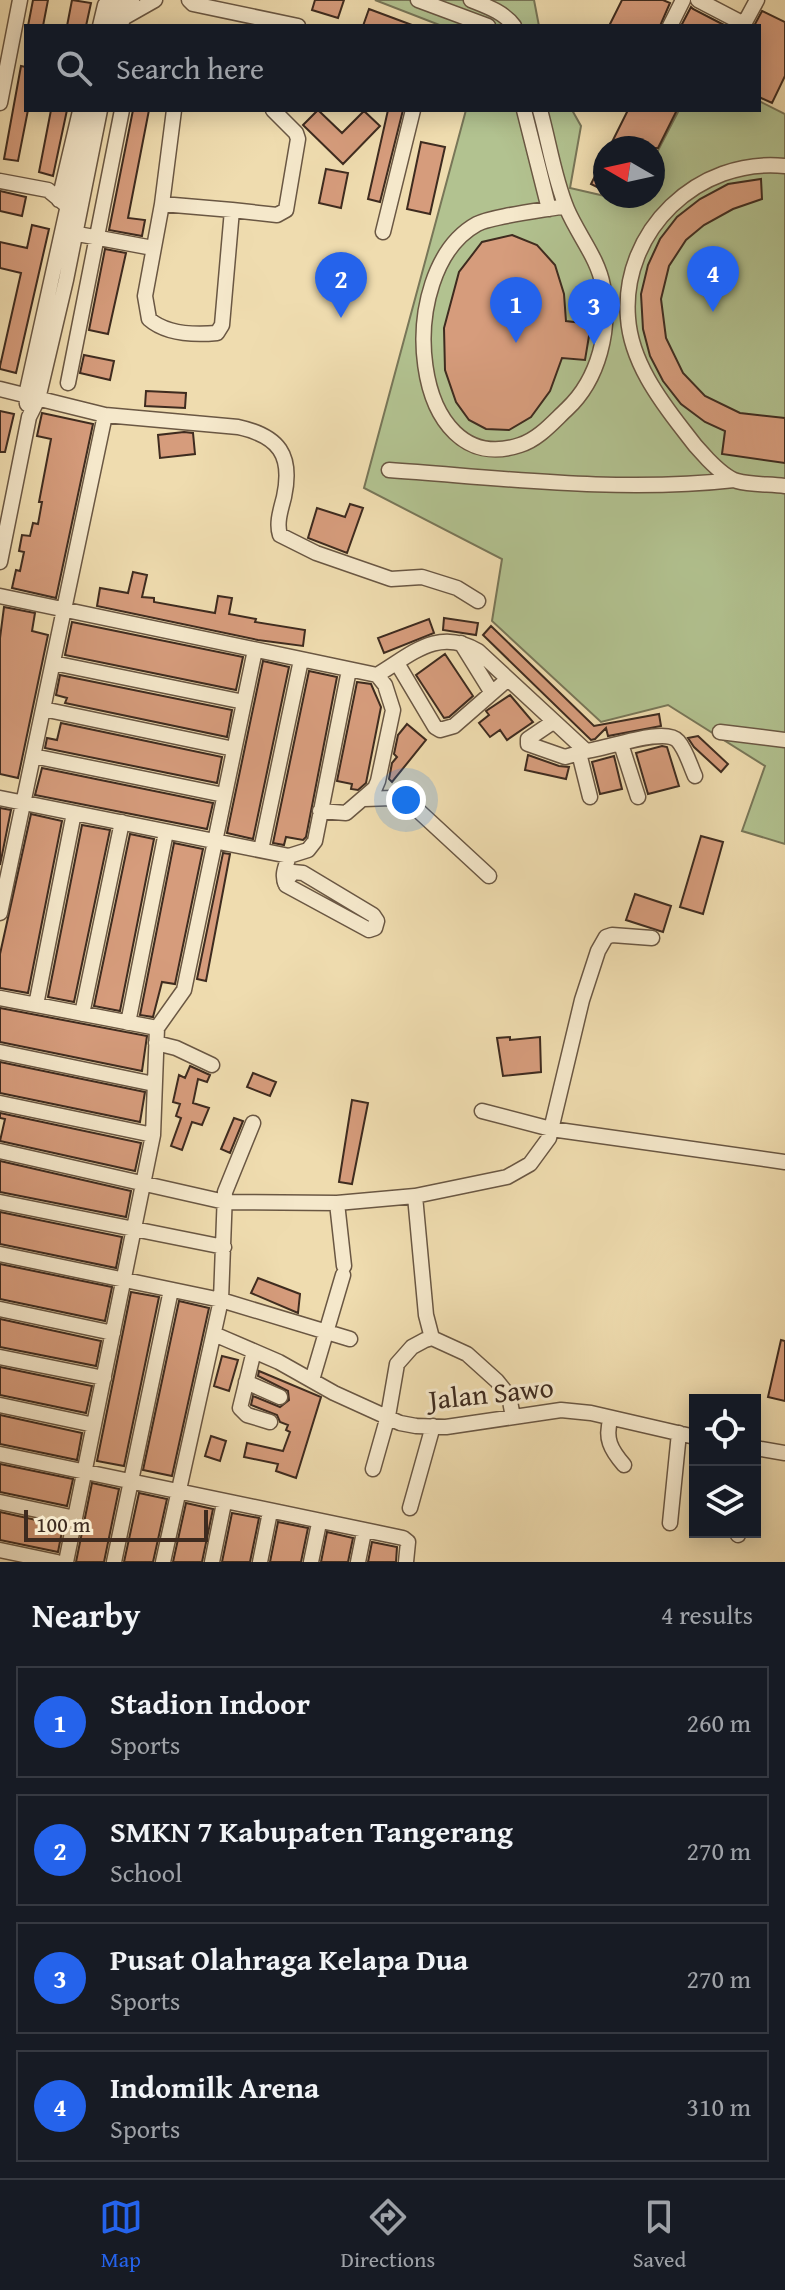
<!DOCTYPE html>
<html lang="en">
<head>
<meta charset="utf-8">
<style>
  :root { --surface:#171b24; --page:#242831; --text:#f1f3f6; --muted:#9ea1a6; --line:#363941; --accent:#2563eb }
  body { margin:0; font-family:"Gentium Book Plus",serif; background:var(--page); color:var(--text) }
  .controls { position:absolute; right:24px; bottom:24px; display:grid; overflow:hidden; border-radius:0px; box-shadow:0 4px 20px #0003 }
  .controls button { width:72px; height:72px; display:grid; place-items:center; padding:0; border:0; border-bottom:2px solid var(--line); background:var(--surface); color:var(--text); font:40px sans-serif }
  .compass { position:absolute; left:593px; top:136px; width:72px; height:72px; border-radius:50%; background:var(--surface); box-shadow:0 4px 20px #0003; rotate:279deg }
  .scale { position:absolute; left:24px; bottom:20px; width:184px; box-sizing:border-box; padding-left:8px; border:4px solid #3e2b1f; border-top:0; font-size:22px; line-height:28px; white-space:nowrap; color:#3e2b1f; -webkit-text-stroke:6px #f5e8cb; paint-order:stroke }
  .you { position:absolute; left:406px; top:800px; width:28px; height:28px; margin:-20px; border:6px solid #fff; border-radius:50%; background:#1a73e8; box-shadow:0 0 0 12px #1a73e833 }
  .badge { display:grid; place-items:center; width:52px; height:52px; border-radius:50%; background:var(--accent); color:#fff; font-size:26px; font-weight:700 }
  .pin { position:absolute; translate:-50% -66px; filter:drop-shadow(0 2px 4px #0008) }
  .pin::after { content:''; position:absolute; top:42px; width:28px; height:24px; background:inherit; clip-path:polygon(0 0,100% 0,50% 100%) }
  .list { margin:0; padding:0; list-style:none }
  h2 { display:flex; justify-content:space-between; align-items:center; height:104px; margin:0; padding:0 32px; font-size:34px }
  h2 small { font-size:26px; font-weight:400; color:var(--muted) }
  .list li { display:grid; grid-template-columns:52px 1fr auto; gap:24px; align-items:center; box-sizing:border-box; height:112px; margin:0 16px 16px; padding:0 16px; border:2px solid var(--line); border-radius:0px }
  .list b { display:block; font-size:30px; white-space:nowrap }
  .list p { margin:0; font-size:26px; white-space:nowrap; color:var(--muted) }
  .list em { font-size:26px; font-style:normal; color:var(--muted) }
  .icon { flex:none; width:44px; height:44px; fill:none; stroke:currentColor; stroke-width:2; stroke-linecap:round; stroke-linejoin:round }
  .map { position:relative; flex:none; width:785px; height:1562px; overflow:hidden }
  .search { position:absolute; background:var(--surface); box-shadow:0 4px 20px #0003; left:24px; right:24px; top:24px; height:88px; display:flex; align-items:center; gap:20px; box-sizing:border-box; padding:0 28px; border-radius:0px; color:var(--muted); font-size:30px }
  .sheet { height:616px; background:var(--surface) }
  nav { display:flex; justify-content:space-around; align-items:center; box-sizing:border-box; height:112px; border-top:2px solid var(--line); background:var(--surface); font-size:22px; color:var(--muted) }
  nav a { display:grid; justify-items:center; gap:4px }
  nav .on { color:var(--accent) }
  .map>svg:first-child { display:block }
  .green { fill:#b2c290; stroke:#787658; stroke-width:2 }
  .building { fill:#d69c7c; stroke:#3e2b1f; stroke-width:2 }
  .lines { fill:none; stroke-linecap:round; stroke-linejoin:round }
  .minor-casing { stroke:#6a5743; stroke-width:17 }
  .minor { stroke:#f5e8cb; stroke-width:14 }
  .labels { text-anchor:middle; stroke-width:6; stroke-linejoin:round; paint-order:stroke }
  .street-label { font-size:28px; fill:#3e2b1f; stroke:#f5e8cb }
</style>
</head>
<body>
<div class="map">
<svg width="785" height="1562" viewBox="0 0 785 1562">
  <rect width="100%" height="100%" fill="#efdcaf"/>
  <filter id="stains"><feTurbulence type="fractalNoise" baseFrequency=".0025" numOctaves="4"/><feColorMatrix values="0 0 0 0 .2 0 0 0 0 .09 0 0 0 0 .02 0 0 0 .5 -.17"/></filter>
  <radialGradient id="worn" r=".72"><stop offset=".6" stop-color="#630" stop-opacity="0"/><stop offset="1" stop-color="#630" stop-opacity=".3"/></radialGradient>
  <path class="green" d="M375 0H534L539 26H442Z
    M759 101 785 114V844L742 831 765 766 668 705 601 722 492 621 502 559 364 488 466 110H572L581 126 570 188 631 202 634 196H653V160L679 110H759Z"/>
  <path class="building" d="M33 0H48L43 26H28Z
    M72 0 91 3 86 26H67Z
    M315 0H344L338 18 312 10Z
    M622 0H663L670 3 660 26H609Z
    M691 7 693 9 726 26H681Z
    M369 9 412 25V26H363Z
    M762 11 785 22V76L772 103 759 97V26H754Z
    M21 66 26 67 28 110 18 161 4 159Z
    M51 110H67L53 176 39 172Z
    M133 110H149L128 218 145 220 142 236 109 230Z
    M318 110 342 133 364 111 380 126 343 164 303 125Z
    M388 110H403L380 202 368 199Z
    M628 110H677L658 148H609Z
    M421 142 445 147 430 214 407 209Z
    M605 156V191L591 184Z
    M326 169 348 173 341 208 319 203Z
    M761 179 762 199 733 209 704 225 686 240 669 266 661 299 666 338 683 373 705 396 740 413 785 418V463L722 454 725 431 705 422 681 404 663 381 650 356 643 329 641 294 648 265 660 239 677 217 700 199 728 184Z
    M0 191 26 197 22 216 0 211Z
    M32 225 49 229 16 373 0 369V366L21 273 0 268V242L27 248Z
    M512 235 537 245 555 265 564 294 566 321 591 324 585 360 562 358 550 391 531 417 509 430 486 429 469 420 456 402 445 370 444 328 459 272 482 242Z
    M105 249 126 253 108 334 89 330Z
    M84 355 114 361 110 380 80 373Z
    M146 391 186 393 185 408 145 406Z
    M0 411 14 414 5 452H0Z
    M42 413 93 424 56 598 12 588 16 570 20 571 24 552 19 551 22 535 30 536 33 523 38 524 42 502H39L51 439 37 436Z
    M184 432 193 433 195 454 160 458 158 435Z
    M350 504 363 508 347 553 308 538 317 508 345 517Z
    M133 572 147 575 142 597 154 598V602L215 613 218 596 232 598 229 614 256 619 255 622 305 630 303 646 258 640 97 606 100 588 128 593Z
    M4 607 35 613 32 631 48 635 18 778 0 774V638Z
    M444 618 478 623 476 635 443 630Z
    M429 619 434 633 384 653 378 638Z
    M72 622 243 657 236 690 65 655Z
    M491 626 594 726 659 714 661 726 608 736 606 728 595 739 591 740 483 635Z
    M445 654 473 696 449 717 444 718 416 675Z
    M263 661 289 667 253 839 227 833Z
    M309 671 337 677 306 837 303 840 286 837 284 845 273 843Z
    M60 675 232 710 227 737 65 703 67 698 56 695Z
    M357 682 371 684 381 707 366 783 358 790 351 789 352 784 337 781Z
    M510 695 533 722 507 740 500 730 490 737 479 723 489 715 486 711Z
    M61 723 222 757 217 783 45 748 47 738 57 740Z
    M407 724 426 740 392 782 389 779 392 763 397 757 394 754 398 735Z
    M698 736 728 764 721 772 694 747 688 738Z
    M662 746 667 747 679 786 648 794 636 753Z
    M528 755 559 766 569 767 566 779 525 770Z
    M614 756 622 789 600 794 592 762Z
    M42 768 213 803 207 829 35 795Z
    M0 808 11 810 0 865Z
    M31 814 62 821 28 993 0 988V954Z
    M82 825 110 830 74 1002 48 997Z
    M130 834 154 839 120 1011 94 1006Z
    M701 836 723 842 703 914 680 907Z
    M174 843 203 849 175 984 162 982 153 1017 140 1015Z
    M223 853 230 854 206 981 197 979Z
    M635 894 671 906 663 932 626 920Z
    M0 1008 147 1036 142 1071 0 1042Z
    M510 1037V1040L540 1037 541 1072 503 1076 497 1038Z
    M0 1062 145 1092 140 1122 0 1093Z
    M190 1066 210 1075 207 1082 198 1079 193 1103 209 1108 202 1125 192 1122 182 1150 171 1146 181 1118 176 1116 180 1104 173 1102 179 1075 185 1078Z
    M253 1073 276 1082 270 1096 247 1087Z
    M352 1100 368 1103 352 1184 339 1182Z
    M0 1113 141 1143 135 1171 0 1141 5 1119 0 1118Z
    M234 1118 243 1121 230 1153 221 1149Z
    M0 1161 131 1191 126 1217 0 1192Z
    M0 1212 122 1237 116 1268 0 1244Z
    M0 1264 112 1287 105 1321 0 1299Z
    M258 1278 300 1294 298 1313 251 1293Z
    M131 1292 159 1297 124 1466 97 1461Z
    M179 1301 209 1308 172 1476 143 1470Z
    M0 1319 101 1341 96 1366 0 1347Z
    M781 1340 785 1341V1401L768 1397Z
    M222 1356 238 1360 229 1391 214 1386Z
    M0 1367 92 1386 86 1413 0 1395Z
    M259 1371 321 1397 296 1478 276 1471 278 1464 244 1457 247 1443 283 1451 290 1432 286 1430 288 1425 280 1422 277 1415 251 1405 253 1396 280 1407 289 1400 288 1391 258 1376Z
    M0 1415 82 1433 77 1460 0 1444Z
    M211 1436 226 1441 220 1461 205 1456Z
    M0 1464 73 1479 67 1506 0 1492Z
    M92 1483 119 1489 104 1562H76Z
    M139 1493 167 1499 153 1562H124Z
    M186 1503 213 1509 202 1562H173Z
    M0 1512 63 1526 58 1552 0 1540Z
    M232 1513 259 1518 250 1562H222Z
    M278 1522 308 1528 301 1562H270Z
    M327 1532 353 1538 348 1562H321Z
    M372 1542 397 1547 396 1562H368Z"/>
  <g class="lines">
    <defs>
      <path id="minor" d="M189 0 193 4 298 26
        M418 0 488 26
        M471 0C486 6 504 12 514 26
        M698 0 744 24 757 0
        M100 26 105 5 112 0
        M107 26 115 10 132 0
        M118 26 125 17 155 0
        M670 26 683 0
        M0 103 20 0
        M524 110 549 209
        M540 110C549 142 554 178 567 209 578 235 598 258 603 286 611 329 599 379 567 409 553 422 539 439 520 445 410 482 392 271 477 224 492 216 545 210 566 206
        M785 166C698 157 621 231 628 318 631 361 659 399 684 431 694 445 720 476 737 481 751 485 770 484 785 486
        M0 181 48 190 65 204
        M59 200 80 111
        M162 204 232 210 222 325 217 333C195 335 166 334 149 319L145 296Z
        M162 204 174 110
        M232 210 277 215 286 210 298 139 296 133 273 110
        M67 232 153 248
        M383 232 413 110
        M68 383 122 110
        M0 389 105 415 238 427C279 436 293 455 284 497 281 509 276 523 280 535L316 553 391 579 422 577 457 588 478 601
        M27 404 26 395 89 110
        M389 470C503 478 620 493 734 480
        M0 562 29 417 38 399 66 280 100 110
        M0 596 377 675C412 654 438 627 478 651L586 751C607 749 665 726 678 741 686 750 690 765 695 776
        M461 643 492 693
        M53 663 244 702
        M397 663 435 727 440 730 454 726 508 679
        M43 709 234 749
        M553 722 528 739V744L565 757 586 751
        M720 732 785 740
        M621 744 638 797
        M579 753 590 797
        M33 756 224 795
        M0 798 289 856 308 850 315 841 349 670
        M364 799 392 798 410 803 489 876
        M320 811 346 813 375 788 378 781 393 710 385 685 377 675
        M261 850 301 660
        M285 883 293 872 303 873 373 915 377 921 375 928 369 930 286 885C281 875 286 866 289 856
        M0 913 105 415
        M0 998 157 1028
        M36 1005 74 813
        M82 1014 122 822
        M128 1023 166 832
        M156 1043 176 1048 212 1065
        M0 1052 154 1084
        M0 1103 153 1135
        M482 1111 551 1129 785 1162
        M0 1151 225 1202 337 1203 415 1196 426 1315 432 1338
        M415 1196 507 1177 530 1164 549 1138 582 1000 598 951 606 937 612 935 652 938
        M0 1202 224 1247
        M337 1203 344 1266
        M0 1254 221 1300 350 1339
        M0 1309 113 1333
        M214 1334 279 1362 334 1393 400 1423 416 1426 446 1427 561 1410 591 1413 695 1437
        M254 1351 240 1408 247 1415 270 1422
        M0 1357 104 1378
        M312 1380 343 1275
        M246 1382 280 1397
        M0 1405 94 1425
        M611 1418C604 1438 611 1450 624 1465
        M755 1448 785 1453
        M0 1454 403 1538 408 1542 406 1562
        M373 1469 388 1416 397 1364 412 1347 425 1340 432 1338 467 1354 497 1381 509 1396 513 1417
        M0 1502 75 1518
        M410 1508 433 1426
        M670 1523 679 1433
        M738 1535 739 1532
        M0 1550 57 1562
        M66 1562 153 1135 157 1028 184 990 255 650
        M114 1562 171 1290
        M163 1562 221 1300 225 1192 253 1123
        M212 1562 224 1503
        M260 1562 270 1512
        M311 1562 319 1523
        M358 1562 364 1532"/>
    </defs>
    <use href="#minor" class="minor-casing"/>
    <use href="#minor" class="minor"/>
  </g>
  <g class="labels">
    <g class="street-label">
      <text transform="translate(491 1393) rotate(-6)" y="10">Jalan Sawo</text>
    </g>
  </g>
  <rect width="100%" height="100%" filter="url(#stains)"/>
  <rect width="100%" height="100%" fill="url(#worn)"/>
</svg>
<div class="controls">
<button><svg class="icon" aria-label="locate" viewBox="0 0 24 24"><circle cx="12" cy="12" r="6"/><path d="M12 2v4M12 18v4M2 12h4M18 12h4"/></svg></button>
<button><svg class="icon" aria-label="layers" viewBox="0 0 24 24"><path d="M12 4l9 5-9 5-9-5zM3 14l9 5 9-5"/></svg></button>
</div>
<svg class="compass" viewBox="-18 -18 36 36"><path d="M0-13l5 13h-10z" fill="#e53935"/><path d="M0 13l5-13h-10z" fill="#9ea1a6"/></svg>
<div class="scale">100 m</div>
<div class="you"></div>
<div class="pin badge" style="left:516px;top:343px">1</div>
<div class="pin badge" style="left:341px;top:318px">2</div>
<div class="pin badge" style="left:594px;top:345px">3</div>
<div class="pin badge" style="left:713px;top:312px">4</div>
<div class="search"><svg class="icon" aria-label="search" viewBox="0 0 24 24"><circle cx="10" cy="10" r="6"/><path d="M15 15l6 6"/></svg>Search here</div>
</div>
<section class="sheet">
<h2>Nearby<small>4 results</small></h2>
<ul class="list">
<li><span class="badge">1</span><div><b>Stadion Indoor</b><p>Sports</p></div><em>260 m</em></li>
<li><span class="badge">2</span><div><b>SMKN 7 Kabupaten Tangerang</b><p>School</p></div><em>270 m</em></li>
<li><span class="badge">3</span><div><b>Pusat Olahraga Kelapa Dua</b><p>Sports</p></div><em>270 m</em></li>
<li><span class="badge">4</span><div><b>Indomilk Arena</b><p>Sports</p></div><em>310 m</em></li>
</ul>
</section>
<nav>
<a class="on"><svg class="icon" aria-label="map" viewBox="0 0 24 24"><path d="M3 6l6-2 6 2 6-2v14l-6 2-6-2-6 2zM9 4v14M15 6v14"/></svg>Map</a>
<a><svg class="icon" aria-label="directions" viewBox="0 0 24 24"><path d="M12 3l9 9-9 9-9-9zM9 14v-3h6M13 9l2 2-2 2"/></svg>Directions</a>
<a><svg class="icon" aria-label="saved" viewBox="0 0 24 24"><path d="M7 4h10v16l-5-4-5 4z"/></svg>Saved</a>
</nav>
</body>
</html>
